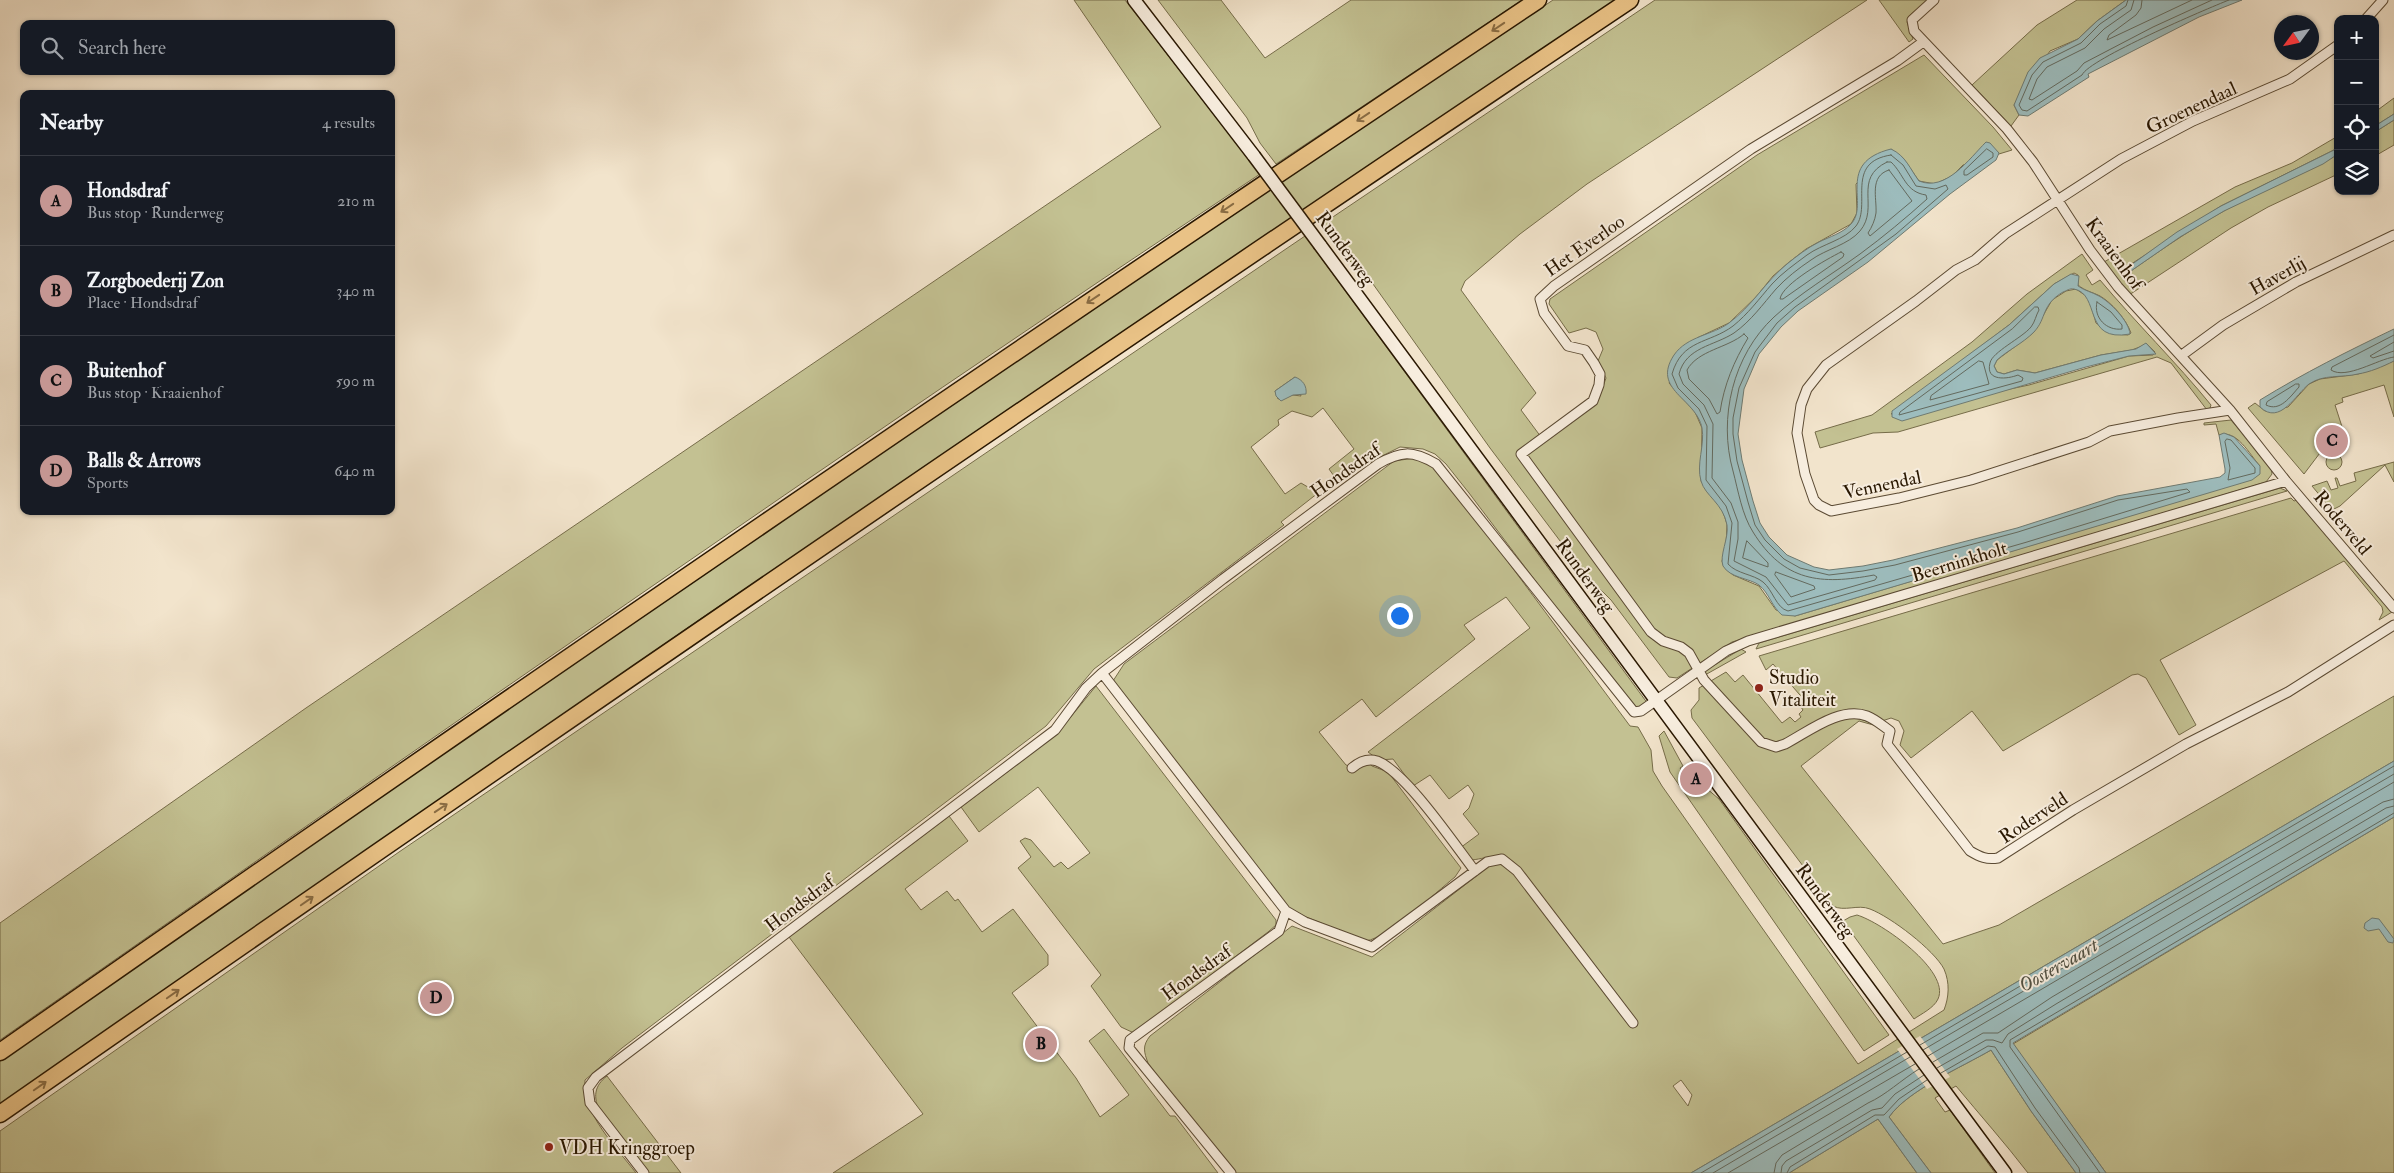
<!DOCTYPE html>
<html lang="en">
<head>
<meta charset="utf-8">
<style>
  :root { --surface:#171b24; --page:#242831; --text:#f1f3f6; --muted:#9ea1a6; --line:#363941; --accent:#c59692 }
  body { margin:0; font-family:"IM FELL Double Pica",serif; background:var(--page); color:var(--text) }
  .controls { position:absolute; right:15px; top:15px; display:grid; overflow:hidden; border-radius:10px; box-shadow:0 1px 4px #0004 }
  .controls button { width:45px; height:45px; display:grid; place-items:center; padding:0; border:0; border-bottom:1px solid var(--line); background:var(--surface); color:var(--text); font:25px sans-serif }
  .compass { position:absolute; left:2274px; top:15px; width:45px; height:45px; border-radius:50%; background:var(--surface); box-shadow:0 1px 4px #0004; rotate:237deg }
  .you { position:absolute; left:1399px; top:615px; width:18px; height:18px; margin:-12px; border:4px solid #fff; border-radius:50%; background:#1a73e8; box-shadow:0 0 0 8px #1a73e833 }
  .badge { display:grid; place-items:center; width:32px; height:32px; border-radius:50%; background:var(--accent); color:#111; font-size:16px; font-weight:700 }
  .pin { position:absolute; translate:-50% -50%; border:2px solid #fff; box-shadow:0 1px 5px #0006 }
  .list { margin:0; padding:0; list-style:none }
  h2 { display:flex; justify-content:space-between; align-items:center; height:65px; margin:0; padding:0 20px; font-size:21px }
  h2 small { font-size:16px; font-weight:400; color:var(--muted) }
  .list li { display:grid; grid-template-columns:32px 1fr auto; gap:15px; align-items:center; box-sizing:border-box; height:90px; padding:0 20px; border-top:1px solid var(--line) }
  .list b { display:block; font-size:19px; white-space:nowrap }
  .list p { margin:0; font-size:16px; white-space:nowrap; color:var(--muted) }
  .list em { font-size:16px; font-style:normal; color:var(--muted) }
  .icon { flex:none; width:28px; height:28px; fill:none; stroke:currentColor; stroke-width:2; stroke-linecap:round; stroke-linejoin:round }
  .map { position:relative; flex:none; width:2394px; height:1173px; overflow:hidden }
  .search { position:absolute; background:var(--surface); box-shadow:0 1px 4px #0004; left:20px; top:20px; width:375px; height:55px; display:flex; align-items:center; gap:12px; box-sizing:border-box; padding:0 18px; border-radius:10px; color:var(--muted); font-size:19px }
  .panel { position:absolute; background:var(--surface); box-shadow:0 1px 4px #0004; left:20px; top:90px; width:375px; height:425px; border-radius:10px }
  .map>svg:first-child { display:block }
  .green { fill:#c3c192; stroke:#766c49; fill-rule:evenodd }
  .water { fill:#9dbdbe; stroke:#6f7b72 }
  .pier { fill:#f2e4cc }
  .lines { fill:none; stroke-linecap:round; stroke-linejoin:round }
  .shore { stroke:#636a5f; stroke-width:1 }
  .street-casing { stroke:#5b4a33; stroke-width:11 }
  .secondary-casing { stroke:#291700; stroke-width:15 }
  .highway-casing { stroke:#291700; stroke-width:19 }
  .street { stroke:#f7edde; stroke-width:9 }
  .secondary { stroke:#f7edde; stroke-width:12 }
  .highway { stroke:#e9c286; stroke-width:16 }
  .secondary-bridge-casing { stroke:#291700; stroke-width:15; stroke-linecap:butt }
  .secondary-bridge { stroke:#f7edde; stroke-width:12 }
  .oneway { stroke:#896c43 }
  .poi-dot { fill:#8f2418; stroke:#f7edde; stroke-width:2 }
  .labels { text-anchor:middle; stroke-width:4; stroke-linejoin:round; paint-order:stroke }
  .street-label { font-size:19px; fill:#291700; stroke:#f7edde }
  .poi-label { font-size:19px; fill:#291700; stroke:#f7edde; text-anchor:start }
  .water-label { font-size:20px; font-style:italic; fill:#525142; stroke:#f7edde }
</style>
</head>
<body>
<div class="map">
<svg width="2394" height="1173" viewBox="0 0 2394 1173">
  <rect width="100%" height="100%" fill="#f2e4cc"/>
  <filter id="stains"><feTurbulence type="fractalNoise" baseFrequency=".004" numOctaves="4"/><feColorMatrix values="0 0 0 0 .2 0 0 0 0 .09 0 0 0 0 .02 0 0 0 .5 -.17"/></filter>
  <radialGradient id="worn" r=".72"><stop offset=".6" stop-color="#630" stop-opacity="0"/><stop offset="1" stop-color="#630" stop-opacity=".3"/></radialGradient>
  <path class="green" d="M1074 0H1125L1260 174C835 456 418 748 0 1040V923L306 708 1161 127Z
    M1158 0H1221L1265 58 1351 0H1522L1276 164 1260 143 1247 118Z
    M1553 0H1624L709 613 0 1105V1061L368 803 1033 347Z
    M1655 0H1867L1587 184 1520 234 1465 281 1461 290 1536 393 1521 410 1544 441 1598 401 1606 378 1598 361 1603 349 1596 332 1586 328 1569 333 1549 304 1550 299 1757 155 1924 55 1993 127 2012 150 1963 165 1952 176 1935 184 1919 181 1903 158 1891 149 1856 184 1857 213 1851 224 1806 249 1788 263 1773 276 1756 297 1729 323 1697 338 1669 383 1695 412 1702 428 1701 481 1722 509 1727 524 1726 547 1722 561 1724 567 1733 575 1759 586 1776 610 1795 616 2179 501 2260 466C2249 454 2237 429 2219 435L2216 424 2204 425V423L2231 420 2271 467 2272 474 2266 482 1732 642 1677 678 1669 677 1611 600 1585 574 1490 448 1373 284 1340 251 1321 225Z
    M1879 0H1929L1910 15 1907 22 1913 39 1909 42Z
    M2077 0H2126L2097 21 2078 39 2050 51 2014 105 2019 115 2011 126 1972 85 2037 25Z
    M2394 98V114L2375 126V112Z
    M2394 120V145L2375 156V132Z
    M2338 136V148L2221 206 2125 268 2128 273C2165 247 2201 222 2241 202 2273 185 2307 173 2338 154V174L2268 207 2231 228 2129 295 2104 262 2235 187 2292 163Z
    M1305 236 1648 704C1640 707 1634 709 1627 702L1469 493 1446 464 1435 454 1423 449 1400 447 1336 479 1329 469 1354 449 1323 408 1312 417 1292 411 1278 420 1279 425 1251 447 1285 494 1301 483 1318 493 1281 522 1284 525 1094 669 1046 726 622 1048 585 1080C581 1112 617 1148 636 1173H0V1131L399 852ZM1295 377 1301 396 1293 395 1278 399 1275 391Z
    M2082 254 2093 270 2086 275 2092 285 2100 280C2136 323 2176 362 2211 405L2210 408 2207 410 2171 363 2157 357 1898 432 1873 433 1820 448 1815 432 1872 415 1972 342 2027 294ZM2074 273 2078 275V285C2085 291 2092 292 2100 296 2112 303 2126 319 2131 333L2128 335 2112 334 2096 323 2089 298 2076 289 2066 291 2052 300 2033 333 1997 360 1994 366 1997 372 2004 374 2017 370 2035 373 2101 355 2132 350 2147 344 2155 352 2153 355 2129 356 2029 385 1891 414 2009 325 2054 284Z
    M2394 361V417L2384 385 2342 398 2343 402 2335 405 2345 436 2329 441 2304 474 2248 408 2255 403 2265 411 2288 407 2309 384 2320 379 2358 374Z
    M2326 462a8 8 0 1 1 16 0a8 8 0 1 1-16 0Z
    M1415 458 1431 464 1459 496 1630 726 1638 727 1651 750 1653 771 1662 786 1858 1064 1944 1010C1949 997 1950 983 1944 969 1934 950 1891 917 1870 909 1858 904 1844 912 1833 906L1692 718 1691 710 1699 700V688L1726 672 1735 682 1743 675 1782 723 1790 717 1795 722 1801 717 1799 714 1803 710 1801 707 1806 702 1773 664 1766 670 1759 656 2291 498 2294 501 2297 500 2392 612 2379 620 2383 612 2382 607 2344 561 2160 660 2196 725 2179 735 2146 678 2138 674 2132 675 2003 751 1972 711 1911 758 1900 745 1904 731 1899 721 1891 718 1882 721 1850 710 1809 734C1836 721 1848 710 1877 726L1859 721 1801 766 1943 944 1999 925 2394 696V761L1691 1173H1233L1226 1168 1148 1063C1144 1052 1142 1046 1150 1036L1292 926 1372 957 1488 867 1496 864 1518 867C1505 850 1489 858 1472 860L1460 848 1479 834 1463 814 1469 808 1474 794 1468 785 1449 799 1430 775 1413 786 1393 759 1379 760 1368 752 1530 628 1506 597 1464 625 1475 639 1376 717 1362 699 1319 732 1346 765 1350 766 1362 757 1372 766 1388 772 1461 868 1455 877C1435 893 1389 937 1366 941L1286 909 1115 687 1113 681 1124 664 1394 461ZM1681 1080 1692 1095 1688 1106 1673 1086Z
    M2394 462V482L2385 465 2340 506 2332 510 2312 486 2327 481 2331 490 2338 488 2335 478H2337L2340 486 2356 481 2354 473Z
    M2280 488 2287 491 1756 649 1759 643Z
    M1741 649 1746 652 1705 675 1703 672Z
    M1096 686 1276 920V925L1268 932 1134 1033 1121 1027 1091 986 1101 975 1018 868 1031 857 1020 841 1025 838 1031 840 1054 867 1061 862 1068 869 1090 853 1038 787 979 832 961 807 1056 735Z
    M1664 731 1683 766 1680 768 1693 786 1699 782 1719 799 1889 1035 1864 1051 1670 772 1659 736Z
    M949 816 968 841 905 889 921 910 947 891 955 901 958 899 982 932 1013 909 1048 955V965L1012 993 1076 1078 1100 1117 1129 1095 1089 1041 1104 1029 1170 1116H1175L1218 1173H833L923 1114 789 937Z
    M2394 817V1173H2106L2013 1044Z
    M1857 915C1881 922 1951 971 1938 999 1934 1008 1921 1014 1914 1019L1843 921 1850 917Z
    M1991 1050 2031 1111 2076 1173H2028C2005 1143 1980 1115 1956 1086L1935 1098 1945 1112 1950 1110 1995 1173H1931L1889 1117C1908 1090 1962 1067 1991 1050Z
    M607 1076 681 1173H644L600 1112C593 1097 594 1086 607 1076Z
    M1878 1119 1917 1173H1789Z"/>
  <path class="water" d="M2126 0H2242L2199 17 2088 74 2089 77 2028 116 2019 115 2014 105 2028 72 2040 58 2078 39 2097 21Z
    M2394 114V120L2375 132V126Z
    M1986 142 1990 143 1999 153 1996 160 1950 194 1868 262 1798 311 1781 327 1759 354 1744 389 1738 434 1742 460 1753 501 1760 523 1769 537 1787 555 1814 567 1829 570 1863 566 1893 560 2017 528 2117 496 2220 477 2225 473V469L2219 435 2224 433 2234 437 2260 466V474L2252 480 1795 616 1782 615C1772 607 1769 593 1759 585 1749 578 1730 578 1723 566 1719 556 1729 538 1727 525 1723 503 1705 496 1701 481 1696 464 1705 445 1702 428 1696 398 1651 390 1674 355 1687 336 1713 335 1729 323 1752 306 1766 281 1787 264 1797 256 1807 248 1819 242 1829 237 1843 233 1851 224 1870 204 1835 163 1891 149 1906 156 1910 169 1919 181 1946 192 1969 159 1986 142Z
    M2338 148V154L2323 164 2224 211 2180 237 2128 273 2124 270 2177 232 2221 206Z
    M2071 274 2079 276 2078 286C2085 291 2092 292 2099 296 2110 302 2129 321 2130 334 2082 343 2101 294 2074 289 2070 288 2066 291 2063 292 2041 305 2047 318 2034 332 2022 344 2008 350 1997 360L1994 366 1997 372 2004 374 2017 370 2035 373 2101 355 2136 349 2146 343 2156 354 2129 356 2086 367 1902 421 1892 417V411L2009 325 2054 284Z
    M2394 329V361C2382 367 2370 372 2358 374 2342 378 2323 374 2309 384 2296 394 2280 426 2260 407V400C2304 373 2348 351 2394 329Z
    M1295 377C1303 380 1307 386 1306 394L1293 395 1281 401 1276 396 1275 391Z
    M2394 761V817L2013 1043 2106 1173H2076L2031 1111 1991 1050C1962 1067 1908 1090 1889 1117L1931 1173H1917L1878 1119 1789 1173H1691Z
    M2372 918 2379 919 2394 939 2393 943 2388 942 2379 929 2368 931 2364 928 2365 923Z"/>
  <path class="pier" d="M1920 1036 1950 1077 1927 1089 1897 1049Z"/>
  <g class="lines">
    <path class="shore" d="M2128 0 2126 6 2100 24 2081 43 2043 62 2032 75 2019 105 2022 110 2027 111 2082 75C2089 59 2206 9 2229 0
      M2134 0 2131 10 2104 29 2085 48 2047 67 2037 79 2029 99 2032 100 2077 71 2084 63 2153 27 2212 0
      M2142 0 2141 8 2136 15 2109 35 2107 40 2192 0
      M1987 149 1993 153V157L1967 175H1964V171Z
      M1891 155 1903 165 1916 186 1935 189 1946 185 1948 189 1896 234 1795 307 1777 323 1755 352 1739 388 1733 418V434L1737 461 1748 502 1755 525 1765 540 1784 559 1800 568 1829 575 1863 571 1895 565 2018 532 2118 500 2187 489 2190 492 2027 542 1788 611C1776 608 1773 590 1763 582 1753 574 1737 574 1728 564L1732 523 1726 506 1706 480 1707 426 1699 409 1678 388 1672 374C1682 339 1709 344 1733 326 1748 314 1759 299 1772 284 1782 273 1795 264 1807 255 1822 244 1845 240 1856 226 1872 205 1844 162 1891 155Z
      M1887 162H1891C1904 174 1905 192 1926 195L1927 199C1906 218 1883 237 1860 254 1831 275 1800 293 1774 317 1733 355 1718 418 1733 471 1738 490 1742 515 1753 532 1784 582 1821 585 1874 575L1877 577 1875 580 1788 605 1766 577 1734 561 1738 539V522L1731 503 1712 478 1713 424 1704 405 1683 384 1679 374C1686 347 1714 346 1734 333 1751 321 1763 304 1776 289 1786 278 1799 268 1811 260 1826 249 1848 245 1860 231 1880 207 1852 179 1887 162Z
      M1889 170 1912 201 1870 236 1868 233C1872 227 1875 220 1876 213 1877 198 1869 176 1889 170Z
      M1841 252 1844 254 1843 257 1783 299H1780C1782 284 1827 259 1841 252Z
      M2097 302 2111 312 2122 325V329C2107 331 2093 318 2097 302Z
      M2035 307H2038L2039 310C2036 315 2035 322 2031 327 2022 338 1992 352 1990 363 1985 382 2008 379 2018 375L2023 378 2022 381 1899 415 1900 412 2012 329Z
      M1744 334 1748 338C1734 361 1724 385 1720 412L1717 414 1709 399 1689 379 1687 370C1698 350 1728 348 1744 334Z
      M2394 335 2332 367 2331 370C2346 380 2378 359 2394 357
      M2394 342 2370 356 2373 358 2394 351
      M1979 361 1983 362 1989 384 1930 400 1931 396Z
      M2296 384H2299V387C2290 397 2280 412 2266 405L2267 402Z
      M2227 439 2231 440 2255 468V473L2228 480 2230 468 2225 442Z
      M1747 541 1768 563V567L1743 558Z
      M1776 572 1814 586 1815 589 1791 597 1775 575Z
      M1920 1045 2394 766
      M1923 1050 2394 774
      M1928 1056 2394 782
      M1933 1062 1983 1033H1998L2052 997 2383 802 2394 799
      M1937 1068 1986 1040H1993L2002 1043 2008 1034 2056 1004 2386 808 2394 806
      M1941 1073 1988 1046 1995 1047 2035 1108 2079 1168 2080 1173
      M1701 1173 1907 1052
      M1713 1173 1910 1057
      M1728 1173 1915 1064
      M1774 1173 1776 1163 1782 1155 1868 1103C1886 1095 1901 1080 1919 1069
      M1781 1173 1782 1166 1786 1161 1872 1110 1882 1108 1895 1094 1924 1075
      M1787 1173 1790 1167 1875 1115H1884L1899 1099 1927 1080
      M2100 1173 2010 1047V1040L2394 813"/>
    <defs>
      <path id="street" d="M1934 0 1912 20 1914 31 2007 129 2033 162 2090 250 2118 287 2230 410 2286 481 2394 608
        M2366 19 2383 0
        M1923 42 1897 61 1751 149 1554 286 1540 299 1544 313 1568 346 1585 350 1594 363 1600 374 1599 385 1593 401 1521 454 1651 632 1663 641 1681 647 1689 653 1704 680 1761 742 1776 747 1785 744C1808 732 1840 706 1867 716 1875 719 1883 726 1890 731L1887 744 1970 851C1980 857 1987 860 1998 858L2073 810 2186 744 2288 692 2394 625
        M2182 355 2223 325 2296 282 2394 235
        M2230 410 2178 418 2110 431 2089 442 1971 480 1899 498 1831 511 1819 505 1814 500 1805 474 1797 433 1801 405 1807 389 1826 365 1916 301 1956 270 1975 260 2005 234 2121 159 2193 121 2290 79 2338 45
        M1102 673 1286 911
        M1352 768C1359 762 1367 758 1377 761 1406 772 1454 844 1475 871
        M644 1173 590 1103 588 1088 596 1077 1055 730 1086 688 1102 673 1223 579 1378 464C1401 451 1412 450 1436 464L1634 712 1641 711 1726 651 1748 641 2286 481
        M1231 1173 1129 1048 1130 1040 1279 931 1286 911 1305 922 1372 947 1487 862 1502 859 1517 871 1633 1023"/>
      <path id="secondary" d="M1134 0 1254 156
        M1320 245 2005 1173"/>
      <path id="highway" d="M0 1052C509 696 1022 345 1538 0
        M0 1114C540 738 1083 366 1630 0"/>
    </defs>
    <use href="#street" class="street-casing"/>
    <use href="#secondary" class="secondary-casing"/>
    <use href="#highway" class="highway-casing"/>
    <use href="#street" class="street"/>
    <use href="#secondary" class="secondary"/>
    <use href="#highway" class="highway"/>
    <defs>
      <path id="secondary-bridge" d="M1254 156 1320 245"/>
    </defs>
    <use href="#secondary-bridge" class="secondary-bridge-casing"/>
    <use href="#secondary-bridge" class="secondary-bridge"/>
  </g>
  <defs><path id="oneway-shaft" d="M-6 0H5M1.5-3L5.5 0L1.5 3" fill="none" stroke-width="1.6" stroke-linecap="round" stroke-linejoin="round" transform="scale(1.25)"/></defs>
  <g class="oneway">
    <use href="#oneway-shaft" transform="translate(1498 27) rotate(146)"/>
    <use href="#oneway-shaft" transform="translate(1363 117) rotate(146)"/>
    <use href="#oneway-shaft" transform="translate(1227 208) rotate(146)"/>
    <use href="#oneway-shaft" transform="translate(1093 299) rotate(146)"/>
    <use href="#oneway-shaft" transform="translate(441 808) rotate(-34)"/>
    <use href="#oneway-shaft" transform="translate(307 901) rotate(-35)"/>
    <use href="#oneway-shaft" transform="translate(173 994) rotate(-35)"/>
    <use href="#oneway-shaft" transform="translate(40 1086) rotate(-35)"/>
  </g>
  <g class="poi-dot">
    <circle cx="1759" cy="688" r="5"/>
    <circle cx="549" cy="1147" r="5"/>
  </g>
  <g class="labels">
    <g class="street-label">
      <text transform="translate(2191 107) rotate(-25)" y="7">Groenendaal</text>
      <text transform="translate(1584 245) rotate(-35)" y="7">Het Everloo</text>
      <text transform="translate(1346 248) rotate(54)" y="7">Runderweg</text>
      <text transform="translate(2115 253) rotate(54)" y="7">Kraaienhof</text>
      <text transform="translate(2277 275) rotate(-29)" y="7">Haverlij</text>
      <text transform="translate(1345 470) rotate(-35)" y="7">Hondsdraf</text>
      <text transform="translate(1882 484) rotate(-12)" y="7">Vennendal</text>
      <text transform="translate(2343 522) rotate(50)" y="7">Roderveld</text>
      <text transform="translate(1959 561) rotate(-17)" y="7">Beerninkholt</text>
      <text transform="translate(1586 575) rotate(54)" y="7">Runderweg</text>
      <text transform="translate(2033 817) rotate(-33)" y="7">Roderveld</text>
      <text transform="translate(1826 900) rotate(54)" y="7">Runderweg</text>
      <text transform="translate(799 903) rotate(-37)" y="7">Hondsdraf</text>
      <text transform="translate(1196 972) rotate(-36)" y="7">Hondsdraf</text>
    </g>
    <g class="poi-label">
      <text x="1769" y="684">Studio<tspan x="1769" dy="22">Vitaliteit</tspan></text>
      <text x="559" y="1154">VDH Kringgroep</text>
    </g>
    <g class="water-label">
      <text transform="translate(2058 965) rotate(-30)" y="7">Oostervaart</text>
    </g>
  </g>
  <rect width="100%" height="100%" filter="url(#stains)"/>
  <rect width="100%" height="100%" fill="url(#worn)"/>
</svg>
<div class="controls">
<button>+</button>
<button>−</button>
<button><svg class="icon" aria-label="locate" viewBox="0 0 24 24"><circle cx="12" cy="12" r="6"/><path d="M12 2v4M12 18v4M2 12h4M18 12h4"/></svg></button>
<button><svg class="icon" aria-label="layers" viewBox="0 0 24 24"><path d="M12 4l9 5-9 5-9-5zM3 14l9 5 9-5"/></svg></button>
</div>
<svg class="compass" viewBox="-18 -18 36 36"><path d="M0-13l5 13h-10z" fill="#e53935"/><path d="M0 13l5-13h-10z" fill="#9ea1a6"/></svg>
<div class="you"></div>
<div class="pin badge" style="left:1696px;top:779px">A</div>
<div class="pin badge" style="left:1041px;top:1044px">B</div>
<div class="pin badge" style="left:2332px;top:441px">C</div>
<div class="pin badge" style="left:436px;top:998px">D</div>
<div class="search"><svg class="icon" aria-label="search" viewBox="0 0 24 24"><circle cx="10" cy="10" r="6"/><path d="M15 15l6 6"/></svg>Search here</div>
<section class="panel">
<h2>Nearby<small>4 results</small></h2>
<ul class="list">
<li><span class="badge">A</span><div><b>Hondsdraf</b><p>Bus stop · Runderweg</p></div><em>210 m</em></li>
<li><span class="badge">B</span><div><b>Zorgboederij Zon</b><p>Place · Hondsdraf</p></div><em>340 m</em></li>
<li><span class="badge">C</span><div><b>Buitenhof</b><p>Bus stop · Kraaienhof</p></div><em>590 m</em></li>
<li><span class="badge">D</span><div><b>Balls &amp; Arrows</b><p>Sports</p></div><em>640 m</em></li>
</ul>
</section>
</div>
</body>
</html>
